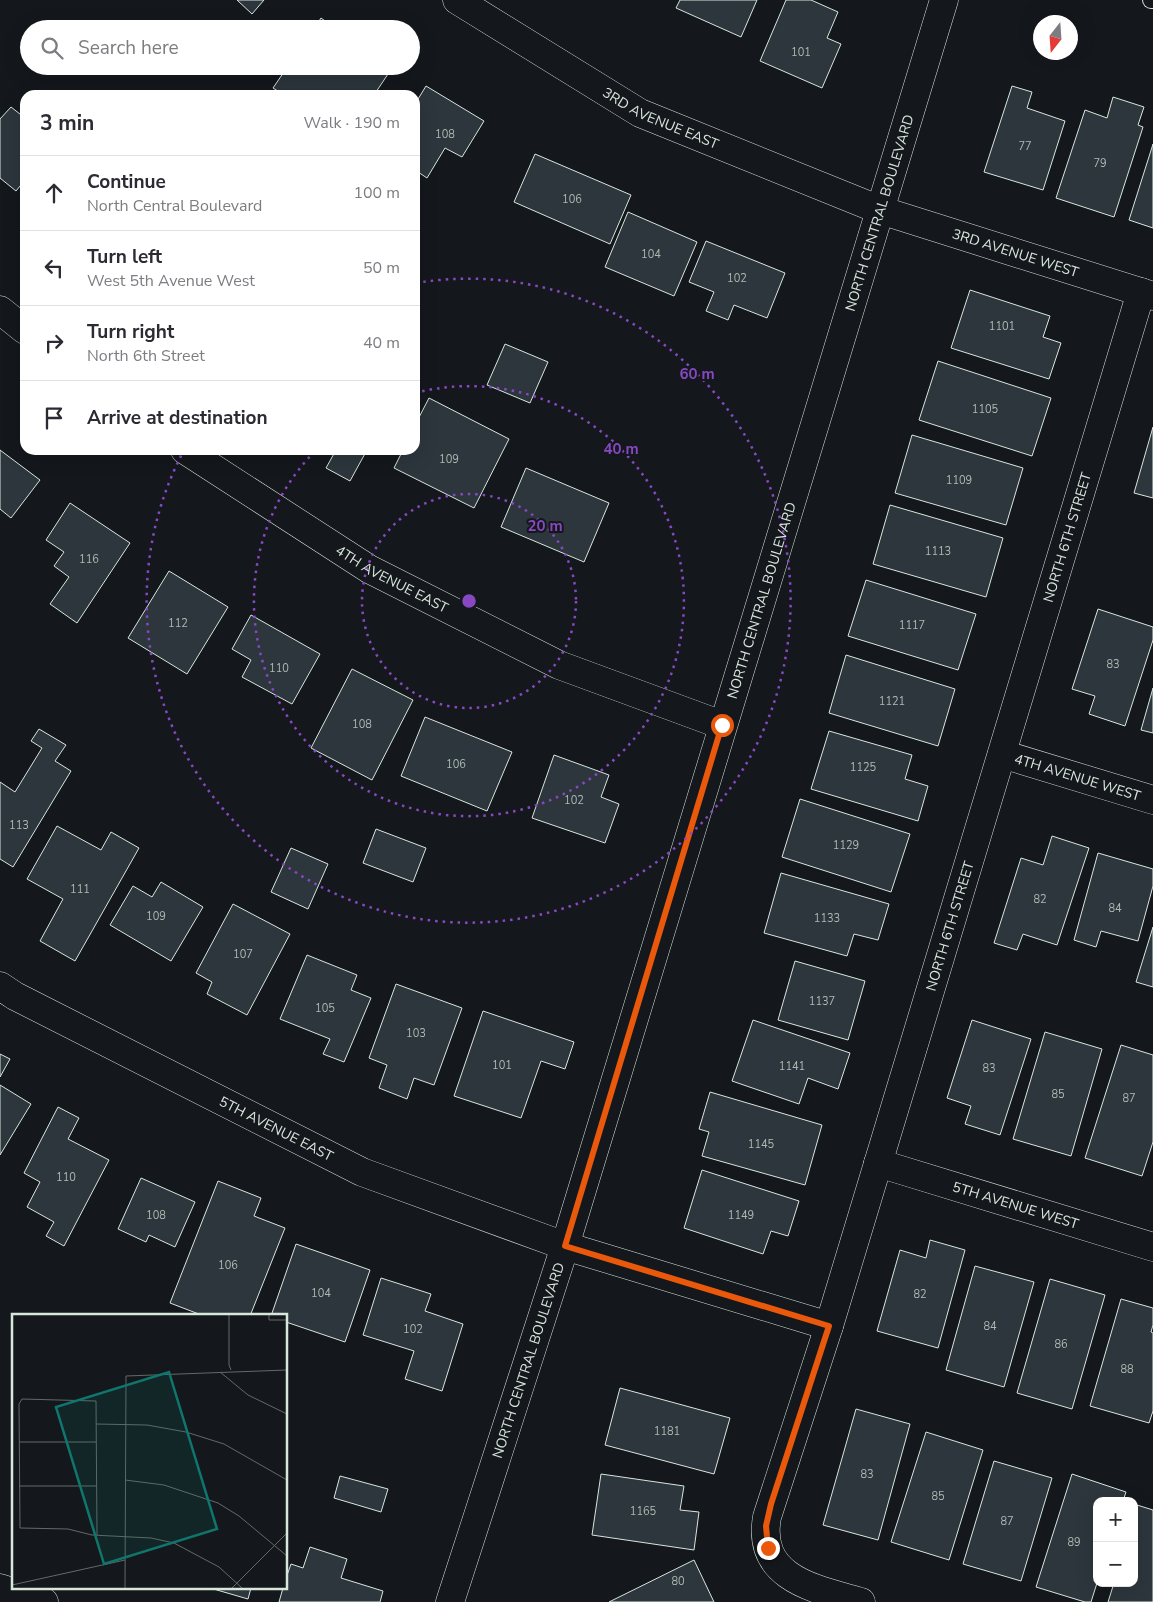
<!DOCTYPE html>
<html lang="en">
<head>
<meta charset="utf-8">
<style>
  :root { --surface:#fff; --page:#f2f2f3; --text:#2b2b33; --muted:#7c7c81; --line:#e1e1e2 }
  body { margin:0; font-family:"Nunito Sans",sans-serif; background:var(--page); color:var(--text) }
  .controls { position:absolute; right:15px; bottom:15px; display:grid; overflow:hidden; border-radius:10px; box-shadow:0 5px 20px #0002 }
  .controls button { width:45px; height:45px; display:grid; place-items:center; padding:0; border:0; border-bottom:1px solid var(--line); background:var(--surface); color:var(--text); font:25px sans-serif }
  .compass { position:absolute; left:1033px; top:15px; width:45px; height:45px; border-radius:50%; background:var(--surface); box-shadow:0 5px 20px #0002; rotate:197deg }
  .stop { position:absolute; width:15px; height:15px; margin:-11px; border:4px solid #ea580c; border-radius:50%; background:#fff }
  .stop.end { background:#ea580c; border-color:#fff; box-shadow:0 1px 5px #0008 }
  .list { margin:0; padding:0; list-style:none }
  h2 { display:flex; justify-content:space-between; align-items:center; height:65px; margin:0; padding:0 20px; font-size:21px }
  h2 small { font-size:16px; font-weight:400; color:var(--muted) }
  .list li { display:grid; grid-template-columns:32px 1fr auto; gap:15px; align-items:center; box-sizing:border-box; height:75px; padding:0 20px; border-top:1px solid var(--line) }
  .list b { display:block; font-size:19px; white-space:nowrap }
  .list p { margin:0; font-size:16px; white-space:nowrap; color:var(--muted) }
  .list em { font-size:16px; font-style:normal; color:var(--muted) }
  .icon { flex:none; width:28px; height:28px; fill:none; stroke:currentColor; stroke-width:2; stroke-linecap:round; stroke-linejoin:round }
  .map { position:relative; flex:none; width:1153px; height:1602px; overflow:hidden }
  .search { position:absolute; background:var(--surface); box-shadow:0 5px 20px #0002; left:20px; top:20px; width:400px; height:55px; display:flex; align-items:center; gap:12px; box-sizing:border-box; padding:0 18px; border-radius:28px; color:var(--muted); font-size:19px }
  .panel { position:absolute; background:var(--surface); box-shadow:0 5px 20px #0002; left:20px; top:90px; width:400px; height:365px; border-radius:15px }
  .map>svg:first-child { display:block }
  .building { fill:#2c363c; stroke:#d8e6dc }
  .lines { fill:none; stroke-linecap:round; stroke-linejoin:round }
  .service-casing { stroke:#d8e6dc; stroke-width:18 }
  .minor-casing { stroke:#d8e6dc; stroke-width:29 }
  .service { stroke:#14181c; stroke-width:16 }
  .minor { stroke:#14181c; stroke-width:28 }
  .route { stroke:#ea580c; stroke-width:6 }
  .ring { fill:none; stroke:#8948c3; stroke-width:2.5; stroke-dasharray:2.5 5 }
  .labels { text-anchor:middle; stroke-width:4; stroke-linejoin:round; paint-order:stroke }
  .number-label { font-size:11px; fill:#adbab4 }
  .street-label { font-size:14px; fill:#d8e6dc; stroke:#14181c }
  .inset-road { fill:none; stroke:#626a69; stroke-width:1 }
  .view { fill:#0f766e; fill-opacity:0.15; stroke:#0f766e; stroke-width:2.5 }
  .inset-edge { fill:none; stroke:#d8e6dc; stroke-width:2.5 }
  .centre { fill:#8948c3; stroke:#14181c; stroke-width:2.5 }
  .ring-label { font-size:15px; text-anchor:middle; font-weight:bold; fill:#8948c3; stroke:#14181c; stroke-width:4; stroke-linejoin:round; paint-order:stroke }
</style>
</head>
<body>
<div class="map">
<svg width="1153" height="1602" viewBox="0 0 1153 1602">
  <rect width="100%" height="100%" fill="#14181c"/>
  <path class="building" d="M237 0H264L252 14Z
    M680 0H757L741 37 676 8Z
    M786 0H811L838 12 827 38 841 44 822 88 760 61Z
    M321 18 336 29H314Z
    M288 66H390L392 68 374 95H335L330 92 328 95H284L273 88Z
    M426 86 484 121 462 157 445 148 427 178 415 170V104Z
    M1012 86 1032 92 1027 108 1065 121 1043 190 984 172Z
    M1113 97 1144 107 1138 125 1143 127 1114 217 1056 198 1085 110 1107 118Z
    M11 107 25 118V180L16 191 0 178V119Z
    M1153 144V228L1129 220Z
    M535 154 631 195 610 244 514 202Z
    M628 212 697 242 674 296 605 267Z
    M706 241 785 273 767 318 734 305 728 320 706 311 714 292 689 282Z
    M970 290 1050 316 1043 337 1061 343 1049 379 951 348Z
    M505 344 548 362 530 403 487 385Z
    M938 361 1051 398 1032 456 919 420Z
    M429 398 509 439 474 508 394 468 403 450H415V425Z
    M1153 427V498L1134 493Z
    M912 435 1023 468 1006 525 895 493Z
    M0 450 40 480 11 518 0 509Z
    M336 450H367L350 481 326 468Z
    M526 468 609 503 584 562 501 527Z
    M70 503 130 543 77 623 50 604 69 577 54 566 64 552 46 540Z
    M890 505 1003 538 986 597 873 564Z
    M169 571 228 607 187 674 128 638Z
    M866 580 976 614 958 670 848 636Z
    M1098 609 1153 627V640L1125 726 1089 714 1095 696 1072 689Z
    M251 615 320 654 292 704 242 677 251 660 232 649Z
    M846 655 955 689 938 746 829 713Z
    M352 669 413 700 372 780 311 748Z
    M1153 688V733L1141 730Z
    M425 717 512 752 487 811 401 776Z
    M39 729 66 745 55 761 71 771 13 867 0 859V782L15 792 42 748 31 741Z
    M829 731 912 755 905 779 928 786 918 821 811 789Z
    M554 755 609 775 601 797 619 804 605 843 532 818Z
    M800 799 910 834 891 892 782 857Z
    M57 826 101 850 111 832 139 848 75 961 40 941 63 899 27 879Z
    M376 829 426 848 413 882 363 863Z
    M1052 836 1089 848 1057 945 1023 934 1017 950 994 943 1021 858 1043 865Z
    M291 848 328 864 308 909 271 892Z
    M1098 853 1153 869V886L1138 941 1101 931 1096 947 1074 940Z
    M781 873 889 904 878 940 854 934 847 956 764 933Z
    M161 882 203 907 171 961 110 925 133 886 152 897Z
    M233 904 290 934 247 1015 207 994 212 982 196 973Z
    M1153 927V987L1136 982Z
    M307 955 357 975 351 990 371 998 344 1062 323 1054 330 1039 280 1019Z
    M795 961 865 981 848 1040 778 1020Z
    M396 984 462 1008 434 1085 414 1078 407 1099 379 1088 387 1065 369 1058Z
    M483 1011 574 1042 565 1069 541 1061 521 1118 454 1096Z
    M753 1020 850 1053 838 1089 808 1078 799 1104 732 1081Z
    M972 1020 1031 1039 1000 1135 965 1124 971 1106 947 1098Z
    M1045 1032 1102 1049 1071 1156 1013 1139Z
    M1121 1045 1153 1055V1142L1142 1176 1085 1158Z
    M0 1054 10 1059 0 1077Z
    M0 1085 31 1104 0 1155Z
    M710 1092 822 1125 805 1185 702 1156 709 1132 699 1129Z
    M58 1107 79 1118 68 1139 109 1160 64 1246 46 1236 54 1222 27 1207 40 1182 24 1173Z
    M702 1170 799 1201 788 1236 771 1231 763 1254 684 1228Z
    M141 1178 195 1202 175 1247 149 1235 146 1242 118 1229Z
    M218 1181 261 1198 254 1216 285 1228 250 1316H204L170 1303Z
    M930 1240 965 1250 938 1348 877 1331 900 1250 926 1258Z
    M296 1244 370 1270 345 1342 286 1322V1316H271Z
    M975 1266 1034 1282 1004 1387 946 1370Z
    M381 1278 431 1294 425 1311 463 1324 442 1391 405 1379 414 1351 363 1335Z
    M1050 1279 1105 1295 1072 1409 1017 1393Z
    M1121 1299 1153 1308V1325L1151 1332 1153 1333V1411L1149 1423 1090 1406Z
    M620 1388 730 1418 714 1474 605 1445Z
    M856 1409 910 1424 878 1540 823 1525Z
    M926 1432 983 1450 949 1560 891 1542Z
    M994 1461 1052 1478 1021 1581 963 1564Z
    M601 1474 684 1486 680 1510 699 1512 694 1550 592 1535Z
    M1072 1474 1126 1492 1123 1501H1097V1583L1091 1602H1085L1036 1587Z
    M340 1476 388 1489 381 1512 334 1498Z
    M1137 1505 1153 1510V1602H1108L1114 1583H1134V1514Z
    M310 1547 347 1559 341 1578 383 1591 380 1602H279L283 1588H286V1578L291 1564 303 1568Z
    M694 1560 714 1602H609Z
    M210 1588H251L248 1599Z"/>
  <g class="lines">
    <defs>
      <path id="service" d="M1151 0H1153"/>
      <g id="minor">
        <path id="s1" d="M457 0 640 113 880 210 1153 296"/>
        <path d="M0 310 25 330"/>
        <path id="s2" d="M185 450 369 569 559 665 722 725"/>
        <path id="s3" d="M1002 754 1153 800"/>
        <path id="s4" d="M0 986 15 996 362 1172 565 1246 829 1326"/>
        <path id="s5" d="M878 1163 1153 1247"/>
        <path d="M0 1588 44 1602"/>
        <path id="s6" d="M450 1602 565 1246 944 0"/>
        <path id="s7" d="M861 1602C816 1589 756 1579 767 1517L829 1326 1141 292"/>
      </g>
    </defs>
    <use href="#service" class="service-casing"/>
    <use href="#minor" class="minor-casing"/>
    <use href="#service" class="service"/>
    <use href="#minor" class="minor"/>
  </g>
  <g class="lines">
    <path class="route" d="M722 725 565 1246 829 1326 771 1504 766 1526 768 1548"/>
  </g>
  <g class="ring">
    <circle cx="469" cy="601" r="107"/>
    <path d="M415 393A215 215 0 1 1 316 450"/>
    <path d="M416 283A322 322 0 1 1 183 452"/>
  </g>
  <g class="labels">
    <g class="number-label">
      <text x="801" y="56">101</text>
      <text x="445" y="138">108</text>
      <text x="1025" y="150">77</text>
      <text x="1100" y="167">79</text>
      <text x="572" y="203">106</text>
      <text x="651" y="258">104</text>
      <text x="737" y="282">102</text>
      <text x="1002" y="330">1101</text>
      <text x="985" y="413">1105</text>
      <text x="449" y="463">109</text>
      <text x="959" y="484">1109</text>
      <text x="938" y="555">1113</text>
      <text x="89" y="563">116</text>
      <text x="178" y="627">112</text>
      <text x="912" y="629">1117</text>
      <text x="1113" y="668">83</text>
      <text x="279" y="672">110</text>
      <text x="892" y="705">1121</text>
      <text x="362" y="728">108</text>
      <text x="456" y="768">106</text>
      <text x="863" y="771">1125</text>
      <text x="574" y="804">102</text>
      <text x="19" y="829">113</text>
      <text x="846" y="849">1129</text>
      <text x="80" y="893">111</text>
      <text x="1040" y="903">82</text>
      <text x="1115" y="912">84</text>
      <text x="156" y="920">109</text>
      <text x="827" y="922">1133</text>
      <text x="243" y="958">107</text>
      <text x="822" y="1005">1137</text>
      <text x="325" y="1012">105</text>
      <text x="416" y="1037">103</text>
      <text x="502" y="1069">101</text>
      <text x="792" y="1070">1141</text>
      <text x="989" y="1072">83</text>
      <text x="1058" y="1098">85</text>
      <text x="1129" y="1102">87</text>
      <text x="761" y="1148">1145</text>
      <text x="66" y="1181">110</text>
      <text x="156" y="1219">108</text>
      <text x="741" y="1219">1149</text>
      <text x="228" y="1269">106</text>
      <text x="321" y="1297">104</text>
      <text x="920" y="1298">82</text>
      <text x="990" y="1330">84</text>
      <text x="413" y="1333">102</text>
      <text x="1061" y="1348">86</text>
      <text x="1127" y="1373">88</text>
      <text x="667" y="1435">1181</text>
      <text x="867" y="1478">83</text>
      <text x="938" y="1500">85</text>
      <text x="643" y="1515">1165</text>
      <text x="1007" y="1525">87</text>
      <text x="1074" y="1546">89</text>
      <text x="678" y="1585">80</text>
    </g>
    <g class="street-label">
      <text dy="5" stroke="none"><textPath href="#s1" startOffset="236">3RD AVENUE EAST</textPath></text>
      <text dy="5" stroke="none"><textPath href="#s6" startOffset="1454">NORTH CENTRAL BOULEVARD</textPath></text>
      <text dy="5" stroke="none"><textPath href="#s1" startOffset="616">3RD AVENUE WEST</textPath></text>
      <text dy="5" stroke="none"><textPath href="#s7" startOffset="1168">NORTH 6TH STREET</textPath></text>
      <text dy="5" stroke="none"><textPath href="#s2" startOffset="244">4TH AVENUE EAST</textPath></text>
      <text dy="5" stroke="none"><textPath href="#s6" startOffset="1049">NORTH CENTRAL BOULEVARD</textPath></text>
      <text dy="5" stroke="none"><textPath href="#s3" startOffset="79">4TH AVENUE WEST</textPath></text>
      <text dy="5" stroke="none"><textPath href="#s7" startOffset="762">NORTH 6TH STREET</textPath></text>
      <text dy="5" stroke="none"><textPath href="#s4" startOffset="311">5TH AVENUE EAST</textPath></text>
      <text dy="5" stroke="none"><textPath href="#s5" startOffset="144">5TH AVENUE WEST</textPath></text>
      <text dy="5" stroke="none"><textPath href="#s6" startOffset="254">NORTH CENTRAL BOULEVARD</textPath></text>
    </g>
  </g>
  <g transform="translate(12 1314)">
    <rect width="275" height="275" fill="#14181c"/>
    <path class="inset-road" d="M217 1V51L219 56M257 1V6H275M208 58 236 81 275 100M84 110 135 111 174 118 212 130 275 166M7 128H84M113 166 152 171 206 189 227 202 275 242M7 172H85M85 221 84 87 10 85 7 90 8 214 56 215 80 221 139 224 162 229 207 253 230 274M0 271 113 246M113 274 114 62 275 56M220 274 275 219"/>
    <path class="view" d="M157 58 205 215 92 250 44 93Z"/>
    <rect width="275" height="275" class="inset-edge"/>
  </g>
  <circle cx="469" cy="601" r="8" class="centre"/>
  <g class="ring-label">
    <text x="697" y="379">60 m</text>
    <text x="621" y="454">40 m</text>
    <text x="545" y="531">20 m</text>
  </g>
</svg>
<div class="controls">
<button>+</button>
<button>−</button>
</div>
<svg class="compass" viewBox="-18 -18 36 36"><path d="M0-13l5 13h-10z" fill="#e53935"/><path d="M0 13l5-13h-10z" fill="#7c7c81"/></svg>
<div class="stop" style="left:722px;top:725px"></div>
<div class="stop end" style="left:768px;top:1548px"></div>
<div class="search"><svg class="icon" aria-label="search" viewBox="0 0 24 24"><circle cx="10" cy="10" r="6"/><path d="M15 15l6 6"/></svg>Search here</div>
<section class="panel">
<h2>3 min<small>Walk · 190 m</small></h2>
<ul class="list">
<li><svg class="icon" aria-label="ahead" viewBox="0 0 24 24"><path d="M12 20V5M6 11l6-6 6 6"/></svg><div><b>Continue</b><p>North Central Boulevard</p></div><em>100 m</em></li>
<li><svg class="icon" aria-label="left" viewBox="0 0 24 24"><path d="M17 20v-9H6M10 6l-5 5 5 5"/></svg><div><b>Turn left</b><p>West 5th Avenue West</p></div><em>50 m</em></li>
<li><svg class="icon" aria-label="right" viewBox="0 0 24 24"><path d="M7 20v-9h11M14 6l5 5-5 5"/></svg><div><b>Turn right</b><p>North 6th Street</p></div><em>40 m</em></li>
<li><svg class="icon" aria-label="arrive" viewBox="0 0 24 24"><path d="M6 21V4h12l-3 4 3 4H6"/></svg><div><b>Arrive at destination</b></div></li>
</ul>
</section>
</div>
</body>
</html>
